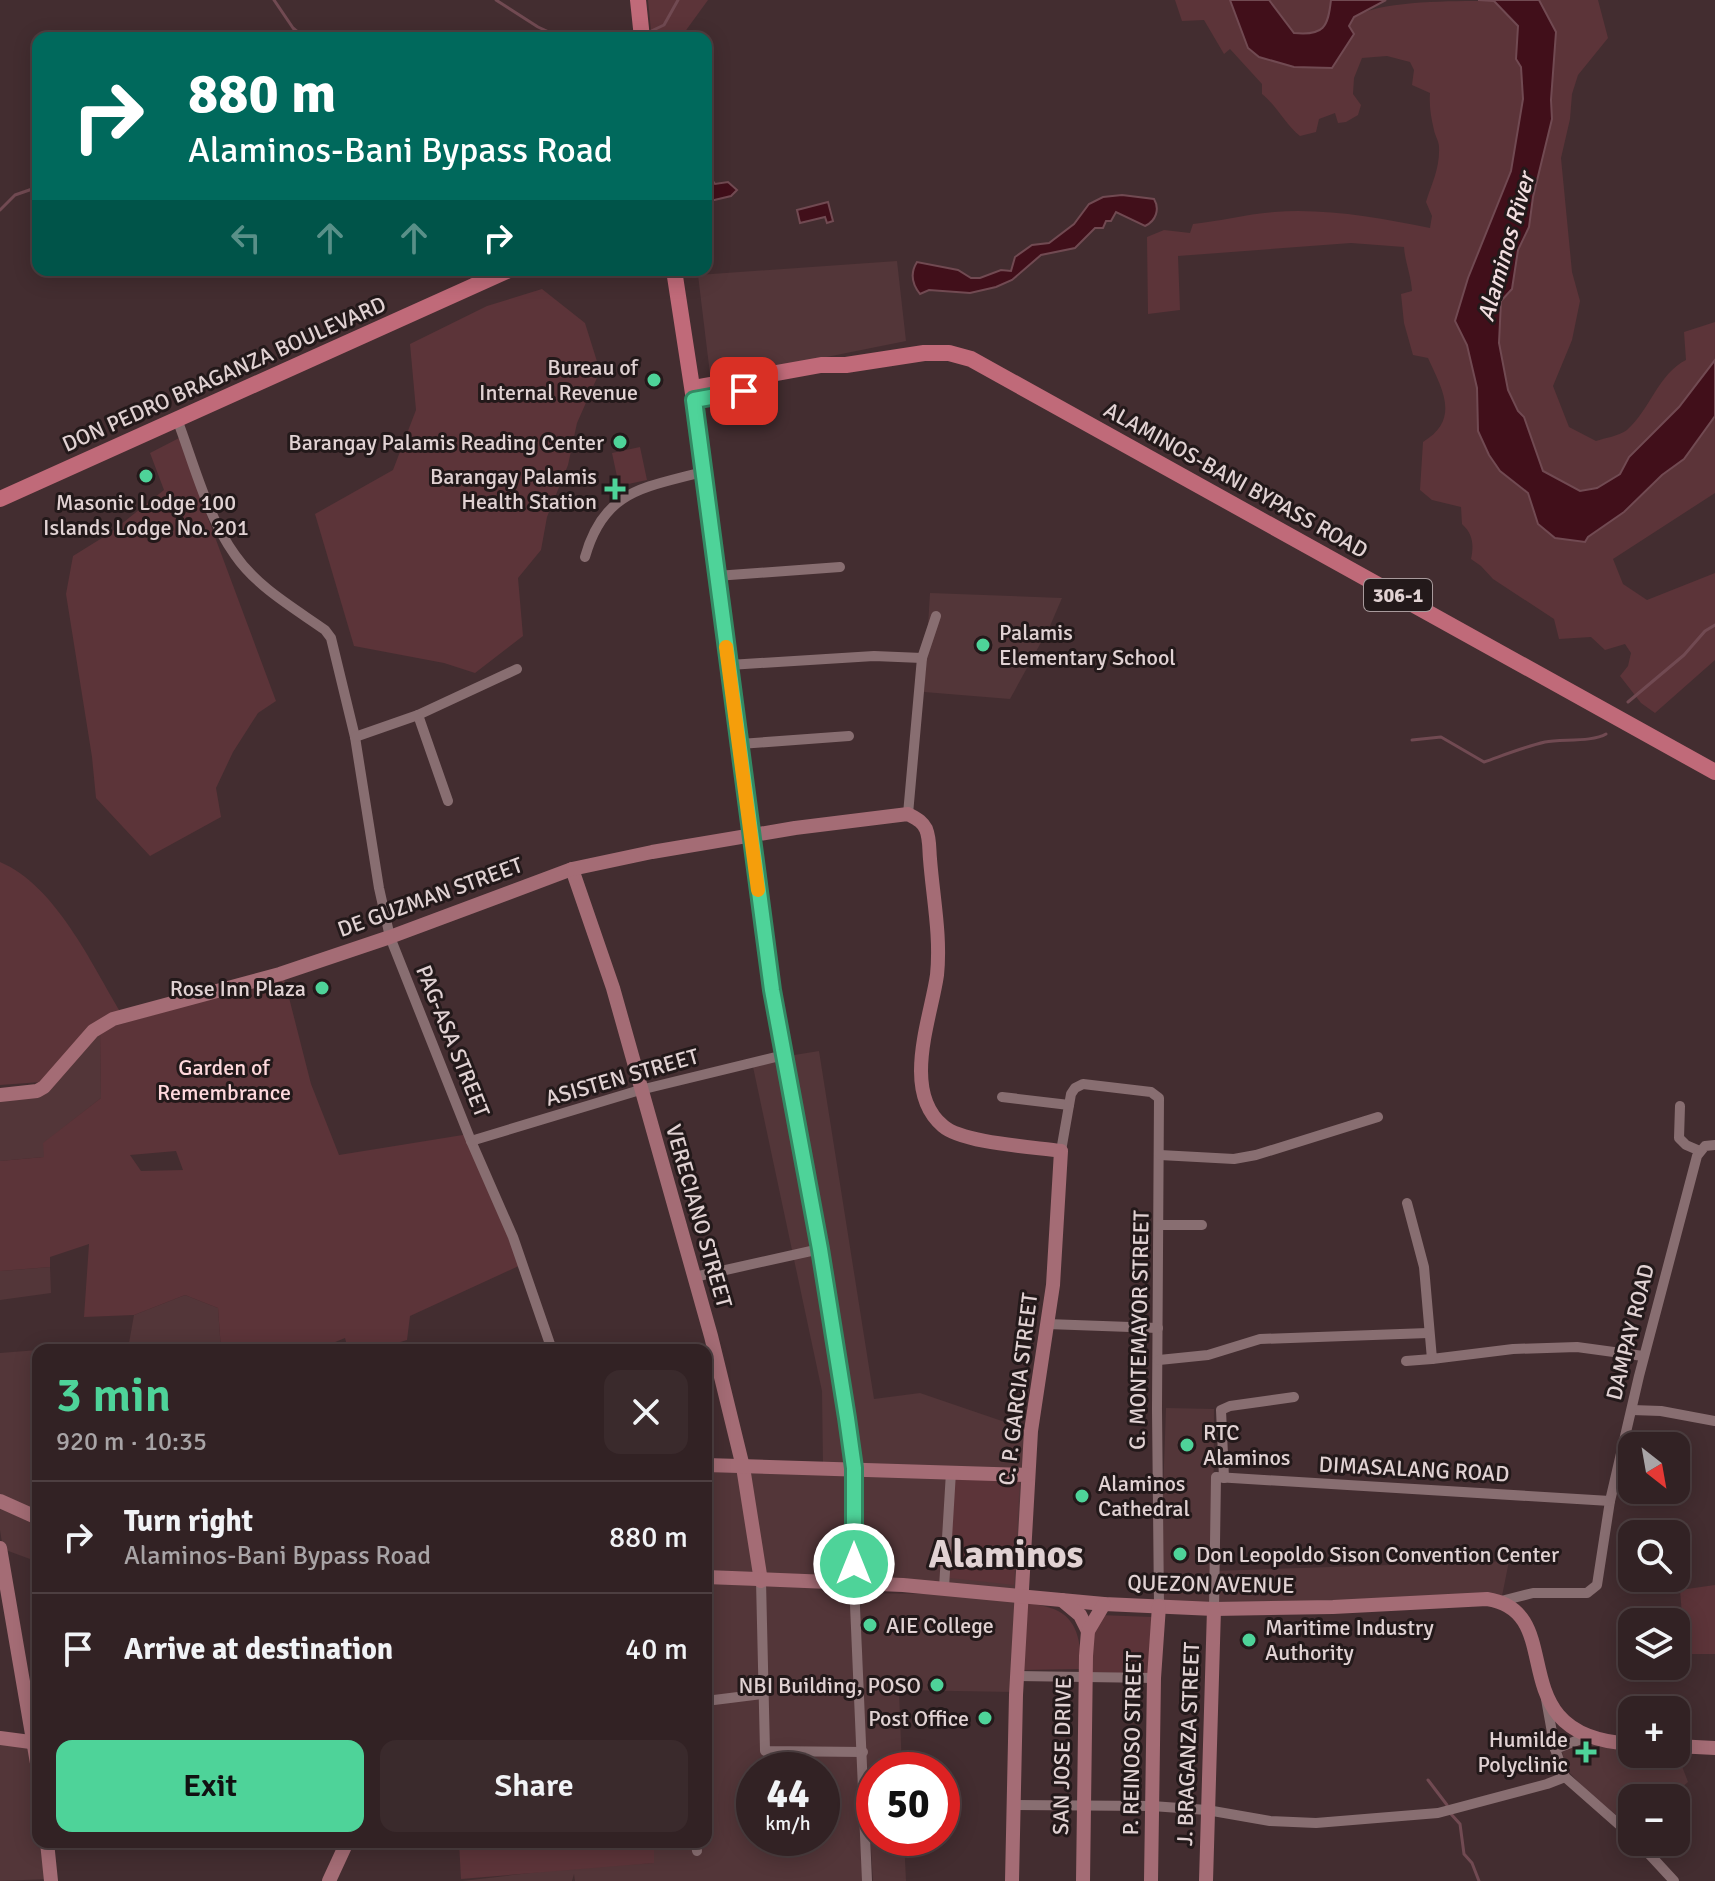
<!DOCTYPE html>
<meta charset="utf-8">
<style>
:root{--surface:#322224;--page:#3a2a2c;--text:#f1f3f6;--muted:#a8a4a6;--line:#4d3f41;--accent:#4ed399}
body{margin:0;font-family:Signika,sans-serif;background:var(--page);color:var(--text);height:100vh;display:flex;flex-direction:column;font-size:30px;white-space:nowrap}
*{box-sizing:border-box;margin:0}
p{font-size:26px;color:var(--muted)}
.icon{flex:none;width:44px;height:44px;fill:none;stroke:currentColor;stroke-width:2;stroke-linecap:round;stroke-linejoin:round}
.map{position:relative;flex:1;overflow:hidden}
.sheet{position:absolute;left:32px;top:1344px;width:680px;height:504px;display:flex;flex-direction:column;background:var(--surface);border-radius:16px;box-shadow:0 4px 20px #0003,0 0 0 2px var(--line)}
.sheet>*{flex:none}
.top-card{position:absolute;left:32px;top:32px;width:680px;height:244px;border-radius:16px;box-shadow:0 4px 20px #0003,0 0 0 2px var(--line);background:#00695c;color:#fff;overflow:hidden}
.needle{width:52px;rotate:149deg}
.buttons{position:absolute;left:1618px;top:1432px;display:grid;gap:16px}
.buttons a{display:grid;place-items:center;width:72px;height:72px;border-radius:16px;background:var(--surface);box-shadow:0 4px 20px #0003,0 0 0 2px var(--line);font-size:40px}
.speed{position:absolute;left:736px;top:1752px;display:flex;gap:16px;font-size:40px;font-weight:700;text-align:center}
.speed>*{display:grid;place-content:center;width:104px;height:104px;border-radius:50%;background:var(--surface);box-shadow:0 4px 20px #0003,0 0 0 2px var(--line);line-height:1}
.speed small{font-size:20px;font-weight:400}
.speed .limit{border:12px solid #d22;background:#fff;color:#111}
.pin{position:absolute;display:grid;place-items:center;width:68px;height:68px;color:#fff;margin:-34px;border-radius:16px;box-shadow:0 4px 12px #0006}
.me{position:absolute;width:88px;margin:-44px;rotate:0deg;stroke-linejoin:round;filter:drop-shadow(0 0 6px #0008)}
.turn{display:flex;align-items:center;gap:28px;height:168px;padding:0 24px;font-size:36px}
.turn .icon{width:104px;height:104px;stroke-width:2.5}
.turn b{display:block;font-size:56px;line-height:68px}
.lanes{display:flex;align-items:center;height:76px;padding:0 24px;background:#0003;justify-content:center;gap:40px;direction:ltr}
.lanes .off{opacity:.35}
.round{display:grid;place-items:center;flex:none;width:84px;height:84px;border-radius:16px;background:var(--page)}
.headline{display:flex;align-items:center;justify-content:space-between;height:136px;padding:0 24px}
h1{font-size:48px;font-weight:600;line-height:60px;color:var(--accent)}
.primary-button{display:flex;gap:16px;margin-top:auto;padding:16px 24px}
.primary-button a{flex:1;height:92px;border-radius:16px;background:var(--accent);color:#111;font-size:32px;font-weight:600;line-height:92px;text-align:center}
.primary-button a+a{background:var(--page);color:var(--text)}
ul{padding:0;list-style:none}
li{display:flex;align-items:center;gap:24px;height:112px;padding:0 24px;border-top:2px solid var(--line)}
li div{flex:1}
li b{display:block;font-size:30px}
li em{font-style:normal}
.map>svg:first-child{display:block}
</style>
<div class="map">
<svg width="1715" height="1881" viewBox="0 0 1715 1881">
<rect width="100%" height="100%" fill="#432d30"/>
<g fill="#533639" fill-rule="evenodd">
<path d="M 897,261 L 906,341 L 713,380 L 710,374 L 698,275 Z"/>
<path d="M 930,593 L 1062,598 L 1050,626 L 1010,699 L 924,692 Z"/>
<path d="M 100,1033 L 101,1098 L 44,1143 L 44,1157 L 0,1161 L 0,1100 L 42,1093 Z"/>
<path d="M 819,1051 L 874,1399 L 920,1393 L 1031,1431 L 1022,1595 L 854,1583 L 867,1881 L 575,1881 L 574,1874 L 572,1881 L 462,1881 L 573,1868 L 653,1863 L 654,1842 L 706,1842 L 706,1465 L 823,1467 L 822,1391 L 752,1062 ZM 754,1770 L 822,1770 L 822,1838 L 754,1838 Z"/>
<path d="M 50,1267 L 51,1293 L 0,1300 L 0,1271 Z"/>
<path d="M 185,1295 L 218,1308 L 221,1350 L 44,1350 L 129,1343 L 134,1315 Z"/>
<path d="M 38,1350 L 38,1562 L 3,1549 L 0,1530 L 0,1353 Z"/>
<path d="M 1166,1408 L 1214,1409 L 1213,1571 L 1509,1561 L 1501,1601 L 1159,1606 Z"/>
<path d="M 860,1593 L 934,1594 L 1017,1601 L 1013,1692 L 899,1690 L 902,1770 L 874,1770 L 874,1838 L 904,1838 L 906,1881 L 873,1881 L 865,1751 Z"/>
<path d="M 0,1737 L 36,1742 L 38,1842 L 43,1842 L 49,1879 L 0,1881 Z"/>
<path d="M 1586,1742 L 1632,1749 L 1632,1754 L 1677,1753 L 1688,1782 L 1669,1798 L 1632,1798 L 1632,1828 L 1588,1792 L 1568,1771 L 1562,1752 Z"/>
</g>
<g fill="#5c3439" fill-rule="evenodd">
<path d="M 648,0 L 708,0 L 684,33 L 651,31 Z"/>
<path d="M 1175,0 L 1230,0 L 1248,48 L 1259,56 L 1294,67 L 1332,68 C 1345,52 1343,28 1354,17 C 1381,0 1457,1 1494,1 L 1518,26 L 1516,59 L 1521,67 L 1523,99 L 1511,171 L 1468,278 L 1455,321 L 1467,345 L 1477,388 L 1478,431 L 1500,471 L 1528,493 L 1539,524 L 1588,537 L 1624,512 L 1662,475 L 1684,459 L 1715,416 L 1715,493 L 1613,559 L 1623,584 L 1647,600 L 1715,573 L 1715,660 L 1655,713 L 1641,703 L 1620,676 L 1628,666 L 1631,653 L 1625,644 L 1605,650 L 1591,637 L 1559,639 L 1554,619 L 1493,579 L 1481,566 L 1471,559 C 1474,545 1473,534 1462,524 L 1461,507 L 1432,500 L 1420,490 L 1423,442 C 1461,419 1442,389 1428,358 L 1413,355 L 1404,323 L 1401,294 L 1412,291 C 1411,275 1405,262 1404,247 L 1351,243 L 1178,256 L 1180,310 L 1148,314 L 1147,237 L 1164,230 L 1190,233 L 1193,224 C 1220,221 1247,214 1274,212 C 1326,208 1379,218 1430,228 L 1432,216 L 1426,202 C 1432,183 1440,168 1439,147 C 1439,141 1435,136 1434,130 C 1431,117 1429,106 1430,93 L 1412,85 L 1414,70 L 1410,62 L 1387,56 L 1362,58 L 1354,78 L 1353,94 L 1361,105 L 1358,115 L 1346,122 L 1338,123 L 1335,113 L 1319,119 L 1316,132 L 1300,136 C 1285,124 1277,106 1262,94 L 1262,84 L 1230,49 L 1224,54 L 1204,20 L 1182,21 Z"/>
<path d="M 1269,0 L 1331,0 C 1328,27 1324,36 1294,33 Z"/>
<path d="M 1539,0 L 1598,0 L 1608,38 L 1578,75 L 1572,94 L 1570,119 L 1561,158 L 1572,272 L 1580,301 L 1572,340 L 1553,386 L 1569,427 L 1596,441 C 1605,438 1619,436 1627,430 C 1650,410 1658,374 1686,360 L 1684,332 L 1715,322 L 1715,360 L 1712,366 L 1679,407 L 1629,457 L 1620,473 L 1597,488 L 1579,491 L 1543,471 L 1530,433 L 1508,390 L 1499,343 L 1501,301 L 1512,289 L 1518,250 L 1529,227 L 1533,197 L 1552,119 L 1551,100 L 1556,32 Z"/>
<path d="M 542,289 L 585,323 L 600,371 L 577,423 L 568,465 L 547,517 L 541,550 L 518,578 L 523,636 L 475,673 L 444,663 L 354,646 L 315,514 L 393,470 L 416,410 L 410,344 L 487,306 Z"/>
<path d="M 183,436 L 206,513 L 276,701 L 258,713 L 233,752 L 216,788 L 221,817 L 150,856 L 96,798 L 92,757 L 66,594 L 73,556 L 110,533 L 164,490 L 150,453 Z"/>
<path d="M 640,447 L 647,480 L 619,486 L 612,453 Z"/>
<path d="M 0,862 C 56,886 91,963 121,1013 L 41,1082 L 0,1085 Z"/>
<path d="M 284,978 L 311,1084 L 339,1155 L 469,1134 L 523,1264 L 410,1316 L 407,1340 L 375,1350 L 348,1350 L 345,1338 L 316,1350 L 221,1350 L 218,1308 L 185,1295 L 134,1315 L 84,1317 L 89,1244 L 50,1257 L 50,1267 L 0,1271 L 0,1161 L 44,1157 L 43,1143 L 101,1098 L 100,1030 ZM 176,1151 L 183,1170 L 141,1171 L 130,1155 Z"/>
<path d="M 947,1474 L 1020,1478 L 1014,1585 L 941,1577 Z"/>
<path d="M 1715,1585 L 1715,1654 L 1685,1654 L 1680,1590 Z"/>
<path d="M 1026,1602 C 1036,1605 1049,1606 1058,1611 C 1080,1622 1081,1649 1081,1669 L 1021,1670 Z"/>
<path d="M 1099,1615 L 1152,1617 L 1149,1674 L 1089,1672 L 1092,1641 Z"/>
<path d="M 459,1842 L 654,1842 L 654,1863 L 461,1879 Z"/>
</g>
<g fill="#410f1a" stroke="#714a52" stroke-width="2">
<path d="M 1230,0 L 1269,0 L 1294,33 C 1324,36 1328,27 1331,0 L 1386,0 L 1354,17 L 1349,26 L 1354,34 L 1332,68 L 1294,67 L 1259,57 L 1248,48 Z"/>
<path d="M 1478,0 L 1539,0 L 1556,32 L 1551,100 L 1552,119 L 1533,197 L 1529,227 L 1518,250 L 1512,289 L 1501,301 L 1499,343 L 1508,390 L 1518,411 L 1524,417 L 1543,471 L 1580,491 L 1597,488 L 1620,474 L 1629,457 L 1679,407 L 1715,360 L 1715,416 L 1684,459 L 1662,475 L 1624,512 L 1588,537 L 1585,542 L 1555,538 L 1538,524 L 1528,493 L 1500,471 L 1489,455 L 1478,431 L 1477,388 L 1467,345 L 1455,321 L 1468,278 L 1511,171 L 1523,99 L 1521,67 L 1516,59 L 1518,26 L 1494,1 Z"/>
<path d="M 706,174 L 709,175 L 715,184 L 728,182 L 737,190 L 731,196 L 706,202 Z"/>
<path d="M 1122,195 L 1154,199 C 1160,209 1156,221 1145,226 L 1116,212 L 1111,221 L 1106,221 L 1103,228 L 1095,228 L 1075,248 L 1041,255 L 1012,280 L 996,287 L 970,293 L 929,290 L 920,294 C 912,284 910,273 917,262 L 958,270 L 971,278 L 980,278 L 1001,270 L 1011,271 L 1015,257 L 1032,245 L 1049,243 L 1074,224 L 1089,204 L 1103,197 Z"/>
<path d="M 828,202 L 833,221 L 827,223 L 825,217 L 800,223 L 797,210 Z"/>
</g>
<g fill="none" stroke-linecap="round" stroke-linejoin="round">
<g stroke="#714a52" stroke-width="3">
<path d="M 274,0 L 293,28 L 300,34 L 300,38"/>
<path d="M 496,0 L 538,27 L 562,38"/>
<path d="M 647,33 L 664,25 L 678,0"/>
<path d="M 0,210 L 15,195 L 38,187"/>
<path d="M 1628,702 L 1684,655 L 1705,631 L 1715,625"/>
<path d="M 1412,740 L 1441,737 L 1484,762 C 1504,755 1524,747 1545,742 C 1562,739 1593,742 1606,734"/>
<path d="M 1428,1780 L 1447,1805"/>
<path d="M 1451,1814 L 1460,1824 L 1464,1854 L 1472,1863 L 1479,1881"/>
</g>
<g stroke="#886e71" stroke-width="10">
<path d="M 177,419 C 194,464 207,516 235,555 C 257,587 294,608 325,630 L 331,638 L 355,737 L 379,888 L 390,937 L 471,1141 L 513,1237 L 552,1350"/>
<path d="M 585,557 C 604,490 643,488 702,472"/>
<path d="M 716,576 L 840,567"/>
<path d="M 729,665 L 874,656 L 922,658"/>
<path d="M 418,715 L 448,801"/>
<path d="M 355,737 L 418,715 L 517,669"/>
<path d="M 740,744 L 849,736"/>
<path d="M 908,814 L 922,658 L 936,616"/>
<path d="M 1002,1097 L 1069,1105"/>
<path d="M 1680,1106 L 1679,1138 L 1686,1145 L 1700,1151"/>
<path d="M 471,1141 L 640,1090 L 784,1055"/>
<path d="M 1061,1151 L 1071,1094 L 1075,1088 L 1083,1084 L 1151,1092 L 1159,1098 L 1157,1409 L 1159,1606"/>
<path d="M 1160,1155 L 1234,1159 L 1256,1155 L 1378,1117"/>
<path d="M 1407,1203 L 1424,1267 L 1432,1359 L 1513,1349 L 1577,1347 L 1643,1356"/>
<path d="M 1160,1225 L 1202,1225"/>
<path d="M 694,1277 L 820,1249"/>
<path d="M 1047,1324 L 1158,1328"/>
<path d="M 1159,1360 L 1208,1355 L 1260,1339 L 1428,1333"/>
<path d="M 1406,1361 L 1432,1359"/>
<path d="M 1632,1410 L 1661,1411 L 1715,1421"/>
<path d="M 1224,1478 L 1221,1410 L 1230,1406 L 1294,1397"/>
<path d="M 761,1581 L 765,1751 L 863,1752"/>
<path d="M 854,1582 L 867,1881"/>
<path d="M 944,1588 L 951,1472"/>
<path d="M 1501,1601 L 1533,1593 L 1587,1593 L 1597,1585 L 1610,1501 L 1639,1376 L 1697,1156 L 1705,1146 L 1715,1145"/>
<path d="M 1214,1609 L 1216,1477 L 1610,1501"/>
<path d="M 1017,1676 L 1154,1678"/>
<path d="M 1546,1699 L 1555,1749 L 1565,1777 L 1632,1836"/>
<path d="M 706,1701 L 762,1694"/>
<path d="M 1555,1749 L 1589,1736"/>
<path d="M 1013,1805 L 1152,1806 L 1207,1810 L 1270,1821 L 1316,1823 L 1438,1813 L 1547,1784 L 1565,1777"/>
<path d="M 696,1842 L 697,1851"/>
<path d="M 1638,1842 L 1674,1881"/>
</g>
<g stroke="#a46c75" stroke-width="14">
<path d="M 694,400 L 772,990 L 820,1249 L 847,1418 L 854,1468 L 854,1582"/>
<path d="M 572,869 L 613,988 L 711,1336 L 743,1467 L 761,1581"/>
<path d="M 0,1095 L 37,1091 L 44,1087 L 93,1031 L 113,1019 L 280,974 L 390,937 L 572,869 L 652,852 L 795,828 L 908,814 C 917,819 922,821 926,829 C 930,839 929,849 930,859 C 933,898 941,936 937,975 C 931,1018 901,1091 943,1126 C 962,1143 1034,1147 1061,1151 L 1053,1285 L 1031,1431 L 1016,1695 L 1012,1881"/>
<path d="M 706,1465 L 1028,1475"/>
<path d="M 0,1501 L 38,1518"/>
<path d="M 0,1548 L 38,1769"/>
<path d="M 706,1577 L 903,1585 L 1104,1604 L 1214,1609 L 1333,1607 L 1487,1599 C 1573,1612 1494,1737 1632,1744"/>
<path d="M 1062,1600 L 1080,1615 L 1088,1631"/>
<path d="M 0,1738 L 38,1743"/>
<path d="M 1676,1746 L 1715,1748"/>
<path d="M 47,1842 L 51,1881"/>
<path d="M 329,1881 L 347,1842"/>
<path d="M 1083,1881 L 1086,1656 L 1088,1631 L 1104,1604"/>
<path d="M 1151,1881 L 1154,1678 L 1159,1606"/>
<path d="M 1206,1881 L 1214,1609"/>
</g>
<g stroke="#c06a79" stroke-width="16">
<path d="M 638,0 L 642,38"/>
<path d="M 674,270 L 694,400 L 732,393"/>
<path d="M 693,388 L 821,365 L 846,365 L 924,353 L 949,353 L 971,359 L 1715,772"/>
<path d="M 0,499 L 509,270"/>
</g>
</g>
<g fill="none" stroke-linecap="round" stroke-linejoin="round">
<g stroke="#338963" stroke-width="20">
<path id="route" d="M 744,391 L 694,400 L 772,990 L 820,1249 L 847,1418 L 854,1468 L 854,1564"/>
</g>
<use href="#route" stroke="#4ed399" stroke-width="14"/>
<path stroke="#f59e0b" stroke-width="14" d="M 726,647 L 758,890"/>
</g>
<g fill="#4ed399" stroke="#23191a" stroke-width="3">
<circle cx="654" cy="380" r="8"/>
<circle cx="620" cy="442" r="8"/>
<circle cx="146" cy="476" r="8"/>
<path d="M611 477h8v8h8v8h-8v8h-8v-8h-8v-8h8z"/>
<circle cx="983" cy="645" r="8"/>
<circle cx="322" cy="988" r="8"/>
<circle cx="1187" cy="1445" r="8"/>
<circle cx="1082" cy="1496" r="8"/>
<circle cx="1180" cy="1554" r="8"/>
<circle cx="870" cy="1625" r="8"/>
<circle cx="1249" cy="1640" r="8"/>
<circle cx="937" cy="1685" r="8"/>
<circle cx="985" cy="1718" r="8"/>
<path d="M1582 1740h8v8h8v8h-8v8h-8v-8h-8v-8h8z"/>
</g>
<g text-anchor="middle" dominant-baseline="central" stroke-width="6" stroke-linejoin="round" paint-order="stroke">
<rect fill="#23191a" stroke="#a89a9c" stroke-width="2" x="1364" y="579" width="68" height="32" rx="6"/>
<g font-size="20" font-weight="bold" fill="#e1d2d3">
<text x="1398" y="595">306-1</text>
</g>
<g font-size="22" fill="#e1d2d3" stroke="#23191a" text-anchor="end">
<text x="638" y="367">Bureau of<tspan x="638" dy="25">Internal Revenue</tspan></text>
<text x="604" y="442">Barangay Palamis Reading Center</text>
<text x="597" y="476">Barangay Palamis<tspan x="597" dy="25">Health Station</tspan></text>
<text x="146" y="502" text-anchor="middle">Masonic Lodge 100<tspan x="146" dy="25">Islands Lodge No. 201</tspan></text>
<text x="999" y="632" text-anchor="start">Palamis<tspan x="999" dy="25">Elementary School</tspan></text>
<text x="306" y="988">Rose Inn Plaza</text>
<text x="1203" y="1432" text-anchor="start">RTC<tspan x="1203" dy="25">Alaminos</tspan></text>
<text x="1098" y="1483" text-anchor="start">Alaminos<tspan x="1098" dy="25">Cathedral</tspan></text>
<text x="1196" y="1554" text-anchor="start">Don Leopoldo Sison Convention Center</text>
<text x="886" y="1625" text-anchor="start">AIE College</text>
<text x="1265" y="1627" text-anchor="start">Maritime Industry<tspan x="1265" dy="25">Authority</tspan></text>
<text x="921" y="1685">NBI Building, POSO</text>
<text x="969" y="1718">Post Office</text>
<text x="1568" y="1739">Humilde<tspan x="1568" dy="25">Polyclinic</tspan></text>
</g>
<g font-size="22" fill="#e1d2d3" stroke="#23191a">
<text transform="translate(224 374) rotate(-24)">DON PEDRO BRAGANZA BOULEVARD</text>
<text transform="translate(1236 480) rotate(29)">ALAMINOS-BANI BYPASS ROAD</text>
<text transform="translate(430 897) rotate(-20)">DE GUZMAN STREET</text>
<text transform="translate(453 1041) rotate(68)">PAG-ASA STREET</text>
<text transform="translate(622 1077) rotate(-16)">ASISTEN STREET</text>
<text transform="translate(699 1216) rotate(74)">VERECIANO STREET</text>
<text transform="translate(1139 1330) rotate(-89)">G. MONTEMAYOR STREET</text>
<text transform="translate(1630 1332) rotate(-76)">DAMPAY ROAD</text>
<text transform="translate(1018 1389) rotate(-83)">C. P. GARCIA STREET</text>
<text transform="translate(1414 1469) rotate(3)">DIMASALANG ROAD</text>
<text transform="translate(1211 1584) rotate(1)">QUEZON AVENUE</text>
<text transform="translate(1132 1743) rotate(-89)">P. REINOSO STREET</text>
<text transform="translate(1188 1744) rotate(-88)">J. BRAGANZA STREET</text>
<text transform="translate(1062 1756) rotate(-89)">SAN JOSE DRIVE</text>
</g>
<g font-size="22" fill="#ffd8dc" stroke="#23191a">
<text x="224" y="1067">Garden of<tspan x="224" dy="25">Remembrance</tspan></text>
</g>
<g font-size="24" font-style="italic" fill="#f2dee0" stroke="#23191a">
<text transform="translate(1506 247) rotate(-74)">Alaminos River</text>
</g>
<g font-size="38" font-weight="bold" fill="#e1d2d3" stroke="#23191a">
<text x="1006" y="1554">Alaminos</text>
</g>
</g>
</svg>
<div class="buttons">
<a><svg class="needle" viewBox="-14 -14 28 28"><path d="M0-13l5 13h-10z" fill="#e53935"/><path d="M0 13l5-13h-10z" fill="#a8a4a6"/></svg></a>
<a><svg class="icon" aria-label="search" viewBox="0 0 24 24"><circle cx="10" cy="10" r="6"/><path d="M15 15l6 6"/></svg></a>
<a><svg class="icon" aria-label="layers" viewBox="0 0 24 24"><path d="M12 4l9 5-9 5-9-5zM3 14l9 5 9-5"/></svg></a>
<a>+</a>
<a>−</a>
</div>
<div class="speed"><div>44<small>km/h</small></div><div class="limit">50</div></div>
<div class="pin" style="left:744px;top:391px;background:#d93025"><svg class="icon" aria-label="arrive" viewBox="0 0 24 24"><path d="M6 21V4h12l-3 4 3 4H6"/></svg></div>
<svg class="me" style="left:854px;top:1564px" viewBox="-20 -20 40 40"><circle r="17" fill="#4ed399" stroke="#fff" stroke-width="3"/><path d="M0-11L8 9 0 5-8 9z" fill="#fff"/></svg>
<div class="top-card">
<div class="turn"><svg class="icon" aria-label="right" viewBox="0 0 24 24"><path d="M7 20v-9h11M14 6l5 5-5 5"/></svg><div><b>880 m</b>Alaminos-Bani Bypass Road</div></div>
<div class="lanes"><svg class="icon off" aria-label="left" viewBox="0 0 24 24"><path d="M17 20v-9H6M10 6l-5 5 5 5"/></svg><svg class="icon off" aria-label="ahead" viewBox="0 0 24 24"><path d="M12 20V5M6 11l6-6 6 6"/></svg><svg class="icon off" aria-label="ahead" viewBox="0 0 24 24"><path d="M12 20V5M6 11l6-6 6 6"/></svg><svg class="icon" aria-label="right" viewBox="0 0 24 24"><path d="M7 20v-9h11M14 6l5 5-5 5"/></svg></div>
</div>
<section class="sheet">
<div class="headline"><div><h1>3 min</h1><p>920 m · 10:35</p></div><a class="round"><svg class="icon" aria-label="close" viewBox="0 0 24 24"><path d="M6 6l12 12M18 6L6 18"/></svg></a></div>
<ul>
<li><svg class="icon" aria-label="right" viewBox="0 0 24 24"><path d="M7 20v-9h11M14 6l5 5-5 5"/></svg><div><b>Turn right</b><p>Alaminos-Bani Bypass Road</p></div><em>880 m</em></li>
<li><svg class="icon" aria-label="arrive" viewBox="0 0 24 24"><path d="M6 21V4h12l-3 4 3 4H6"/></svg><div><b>Arrive at destination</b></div><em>40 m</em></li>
</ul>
<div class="primary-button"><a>Exit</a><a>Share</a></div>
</section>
</div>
